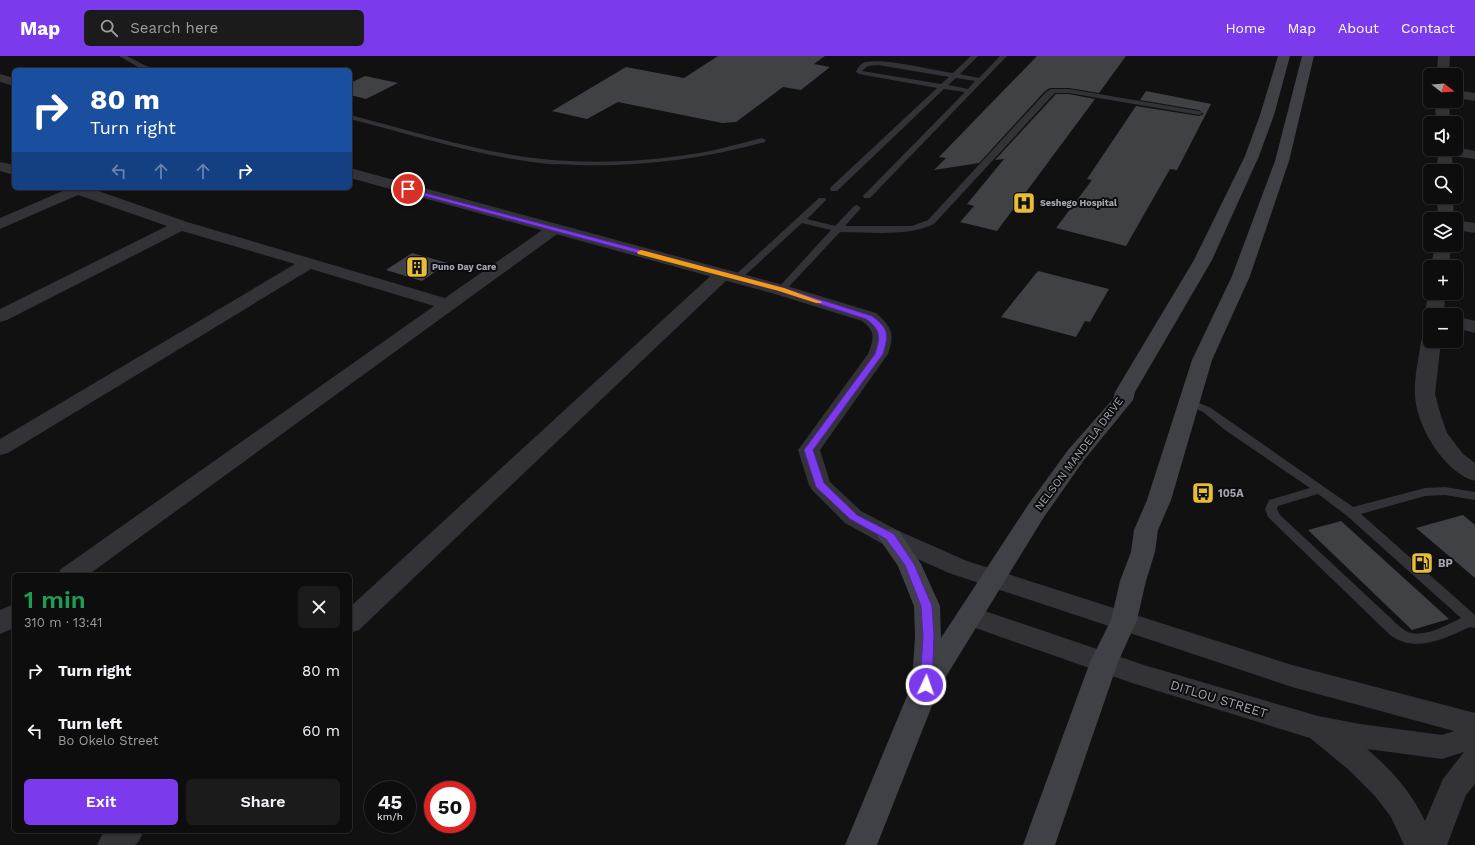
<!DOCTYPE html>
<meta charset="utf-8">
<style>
:root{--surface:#0d0d0e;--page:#1b1b1c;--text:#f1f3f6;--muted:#9a9c9e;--line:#2d2d2e;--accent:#7c3aed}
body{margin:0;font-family:"Work Sans",sans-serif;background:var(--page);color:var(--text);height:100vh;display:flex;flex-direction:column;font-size:15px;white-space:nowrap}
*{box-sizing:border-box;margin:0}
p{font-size:13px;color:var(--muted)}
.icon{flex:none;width:22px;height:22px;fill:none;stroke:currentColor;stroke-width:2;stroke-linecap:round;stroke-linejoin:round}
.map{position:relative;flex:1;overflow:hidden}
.drawer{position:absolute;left:12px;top:517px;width:340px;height:260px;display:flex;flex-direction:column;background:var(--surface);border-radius:6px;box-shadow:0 1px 3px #0004,0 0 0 1px var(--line)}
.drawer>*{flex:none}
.hud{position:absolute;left:12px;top:12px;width:340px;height:122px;border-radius:6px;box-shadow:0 1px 3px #0004,0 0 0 1px var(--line);background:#1a4fa0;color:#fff;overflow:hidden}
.needle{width:26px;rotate:107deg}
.fabs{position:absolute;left:1423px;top:12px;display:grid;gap:8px}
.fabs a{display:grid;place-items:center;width:40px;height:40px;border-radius:6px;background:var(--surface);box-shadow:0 1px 3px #0004,0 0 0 1px var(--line);font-size:20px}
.speed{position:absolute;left:364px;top:725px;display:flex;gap:8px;font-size:20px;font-weight:700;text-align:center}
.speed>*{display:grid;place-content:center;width:52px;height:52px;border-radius:50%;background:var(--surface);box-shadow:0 1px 3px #0004,0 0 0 1px var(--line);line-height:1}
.speed small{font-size:10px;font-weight:400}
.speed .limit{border:6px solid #d22;background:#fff;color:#111}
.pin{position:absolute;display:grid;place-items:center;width:34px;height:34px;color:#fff;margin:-17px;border:2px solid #fff;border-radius:50%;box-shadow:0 1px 4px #0007}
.me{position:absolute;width:44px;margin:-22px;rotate:3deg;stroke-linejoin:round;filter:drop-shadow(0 0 3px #0008)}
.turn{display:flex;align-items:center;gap:14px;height:84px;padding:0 12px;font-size:18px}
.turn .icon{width:52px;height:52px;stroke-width:2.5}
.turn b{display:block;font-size:28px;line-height:34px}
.lanes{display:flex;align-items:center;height:38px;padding:0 12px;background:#0003;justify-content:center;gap:20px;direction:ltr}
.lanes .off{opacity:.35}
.round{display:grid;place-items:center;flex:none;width:42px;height:42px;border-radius:6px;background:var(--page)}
.head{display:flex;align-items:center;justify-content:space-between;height:68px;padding:0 12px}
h1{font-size:24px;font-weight:600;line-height:30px;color:#1e9e55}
.cta{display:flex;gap:8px;margin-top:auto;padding:8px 12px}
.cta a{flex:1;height:46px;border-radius:6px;background:var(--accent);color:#fff;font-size:16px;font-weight:600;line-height:46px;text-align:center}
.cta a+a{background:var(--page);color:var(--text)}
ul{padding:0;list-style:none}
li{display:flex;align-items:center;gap:12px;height:60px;padding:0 12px}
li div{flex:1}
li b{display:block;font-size:15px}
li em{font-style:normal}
header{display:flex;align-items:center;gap:24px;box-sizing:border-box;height:56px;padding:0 20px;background:var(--accent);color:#fff}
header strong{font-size:19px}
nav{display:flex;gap:22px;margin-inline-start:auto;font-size:14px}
.search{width:280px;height:36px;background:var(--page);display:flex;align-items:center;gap:10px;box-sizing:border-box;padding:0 14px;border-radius:6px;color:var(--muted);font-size:15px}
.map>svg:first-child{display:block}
</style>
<header>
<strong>Map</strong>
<div class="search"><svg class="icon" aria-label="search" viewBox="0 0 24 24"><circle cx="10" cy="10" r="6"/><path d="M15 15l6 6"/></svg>Search here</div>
<nav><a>Home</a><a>Map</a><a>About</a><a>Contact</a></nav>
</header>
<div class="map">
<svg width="1475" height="789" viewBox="0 0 1475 789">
<rect width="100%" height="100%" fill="#111112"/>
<g fill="#404145">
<path d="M 718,0 L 825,0 L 814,8 L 830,11 L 801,34 L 783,31 L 736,66 L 722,67 L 618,46 L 587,63 L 552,55 L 626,11 L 684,22 Z"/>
<path d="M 1037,0 L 1126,0 L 1099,37 L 1069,32 L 1050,32 L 1045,35 L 979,107 L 934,114 L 946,102 L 939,101 Z"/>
<path d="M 365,20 L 398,27 L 366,43 L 350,39 L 350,27 Z"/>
<path d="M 1146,35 L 1211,48 L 1177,114 L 1170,113 L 1126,190 L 1056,172 L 1092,124 L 1087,123 L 1136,50 L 1199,60 L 1204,58 L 1199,54 L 1140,44 Z"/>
<path d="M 1056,38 L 1069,38 L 1095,43 L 997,175 L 960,166 L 974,150 L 967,148 L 1004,103 L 995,104 Z"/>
<path d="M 412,197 L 448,207 L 422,225 L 386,214 Z"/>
<path d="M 1038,215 L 1109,233 L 1090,266 L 1085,265 L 1076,281 L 1001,261 Z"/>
<path d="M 1463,459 L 1475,469 L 1475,522 L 1416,472 Z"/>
<path d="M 1341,465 L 1449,563 L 1412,574 L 1308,474 Z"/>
</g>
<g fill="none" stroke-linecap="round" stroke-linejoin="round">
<g fill="#323237" fill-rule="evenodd">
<path d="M 119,0 L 127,0 L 144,9 L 159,14 L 140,12 Z"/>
<path d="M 971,0 L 978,0 L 960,18 L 979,22 L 1000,0 L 1007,0 L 870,142 L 864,142 L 863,140 L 965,36 L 944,33 L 837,135 L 831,135 L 830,133 L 831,131 L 937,32 L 859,18 L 856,16 C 857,12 861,7 866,6 C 886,2 931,14 953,17 ZM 878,9 L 949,21 L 941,28 L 862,15 L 868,10 ZM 956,22 L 975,25 L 968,33 L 948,29 Z"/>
<path d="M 1051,33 L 1069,33 L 1199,55 L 1203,57 L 1199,59 L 1069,37 L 1055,37 L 1052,40 L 934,168 C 908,181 869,176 840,176 L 784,236 L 778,236 L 776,234 L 778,232 L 831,174 L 802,167 L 740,224 L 737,225 L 732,222 L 819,142 L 825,142 L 826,144 L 807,163 L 835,170 L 854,150 L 857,149 L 861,152 L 845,170 L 912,170 L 928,164 L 1046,36 Z"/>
<path d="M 350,59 C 413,75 477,96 542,103 C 599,109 659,105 715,94 C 731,90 746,86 762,82 L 766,84 L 765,86 C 703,103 640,111 576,109 C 564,108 551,109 539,107 C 475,99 413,79 350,63 Z"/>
<path d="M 1189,343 L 1211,352 L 1353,451 L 1425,432 L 1445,431 L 1475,436 L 1475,444 L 1445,439 L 1425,440 L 1361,458 L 1475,559 L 1475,572 L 1470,571 C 1445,582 1415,598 1390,579 L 1268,461 L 1265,453 L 1269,444 L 1310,432 L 1225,374 L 1203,356 L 1185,348 L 1183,346 L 1185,344 ZM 1318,438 L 1346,459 L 1461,562 C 1447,569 1428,580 1412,577 C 1407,577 1402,572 1398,569 L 1280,459 L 1277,453 L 1278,450 Z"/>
</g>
<g fill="#323237" fill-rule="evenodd">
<path d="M 1438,0 L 1450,0 L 1449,19 L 1437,19 Z"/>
<path d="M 1456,34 L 1475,37 L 1475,45 L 1456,42 Z"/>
<path d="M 1435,45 L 1449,45 L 1450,67 L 1436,67 Z"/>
<path d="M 1456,91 L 1475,95 L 1475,103 L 1452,100 L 1453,115 L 1437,115 L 1438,93 L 1456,93 Z"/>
<path d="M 0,106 L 14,109 L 14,119 L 0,115 Z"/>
<path d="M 63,132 L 90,132 L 187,166 L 445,242 L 548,170 L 554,168 L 560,170 L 562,173 L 560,176 L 88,519 L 57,519 L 61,513 L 434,250 L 311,213 L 8,397 L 0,399 L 0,383 L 295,208 L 182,175 L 7,264 L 0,266 L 0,253 L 167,170 L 78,139 L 0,173 L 0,162 L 65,134 Z"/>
<path d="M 1437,141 L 1453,141 L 1454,163 L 1438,163 Z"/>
<path d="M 1456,164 L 1475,167 L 1475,177 L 1456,174 Z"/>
<path d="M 1435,189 L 1451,189 L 1449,211 L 1431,211 Z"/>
<path d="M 723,213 L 729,214 L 732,218 L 729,222 L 359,574 L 350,577 L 350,551 L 717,214 Z"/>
<path d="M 1430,234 L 1430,237 L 1446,237 L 1443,259 L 1430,259 L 1430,264 L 1427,263 L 1425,259 L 1428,237 Z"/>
<path d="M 1456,260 L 1475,265 L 1475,277 L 1456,272 Z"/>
<path d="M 1430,279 L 1430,285 L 1441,285 L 1435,338 L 1441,360 L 1447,377 L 1463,398 L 1475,407 L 1475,425 C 1444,417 1415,368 1415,338 C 1414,320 1419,302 1421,285 L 1424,281 Z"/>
<path d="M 14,548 L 14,572 L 0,578 L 0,554 Z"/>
<path d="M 106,775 L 144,775 L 139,785 L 135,789 L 97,789 L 102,779 Z"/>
</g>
<g fill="#323237" fill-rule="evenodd">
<path d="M 0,18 L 14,22 L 14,30 L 0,26 Z"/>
<path d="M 350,112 L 787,230 L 876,257 C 892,271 895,278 888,298 L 820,394 L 830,426 L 861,455 L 899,475 L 967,505 L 1292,609 L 1475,657 L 1475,728 L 1466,739 L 1447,789 L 1404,789 L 1391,761 L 1375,740 L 1349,714 L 1310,682 L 1132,627 L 961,567 L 957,560 L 961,553 L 970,550 L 1144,609 L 1318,660 L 1360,668 L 1442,679 L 1454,675 L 1292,631 L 949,517 L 881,487 L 845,467 L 812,434 L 809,429 L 798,394 L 868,298 C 874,282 876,276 862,265 L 775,238 L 350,122 ZM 1367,693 L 1442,703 L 1464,696 L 1443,723 L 1425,765 C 1411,736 1392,714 1367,693 Z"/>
</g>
<g fill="#404147" fill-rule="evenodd">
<path d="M 1278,0 L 1290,0 L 1274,59 L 1259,100 L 1212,204 L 1135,336 L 1133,344 L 1084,404 L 1044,461 L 939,632 L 877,789 L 845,789 L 912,628 L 915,581 L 914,550 L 898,510 L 878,481 L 881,475 L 890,473 L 899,475 L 921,508 L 940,550 L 941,582 L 1028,449 L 1068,394 L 1113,343 L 1115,336 L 1194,204 L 1245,100 L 1260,59 Z"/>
<path d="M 1302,0 L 1314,0 L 1289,105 L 1250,220 L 1212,304 L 1171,444 L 1158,474 L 1155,496 L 1146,525 L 1137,564 L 1118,606 L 1055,789 L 1023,789 L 1090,606 L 1111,564 L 1120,525 L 1131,496 L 1134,474 L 1147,444 L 1192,304 L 1232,220 L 1275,105 Z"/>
</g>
</g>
<path fill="#7c3aed" stroke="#51269a" d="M 406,132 L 784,232 L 872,260 C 889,273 889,278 883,298 L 813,394 L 824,427 L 857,459 L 894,478 L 914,508 L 932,550 L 934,581 L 932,629 L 930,633 L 926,634 L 922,633 L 920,629 L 923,581 L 921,550 L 905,509 L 886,483 L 850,463 L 816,431 L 804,394 L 875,298 C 880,281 882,275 866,263 L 779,235 L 406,135 Z"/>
<path fill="#f59e0b" d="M 641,194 L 784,232 L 822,246 L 821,247 L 816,247 L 779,235 L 638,198 L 637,196 Z"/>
<defs>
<g id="hospital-square" transform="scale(1.15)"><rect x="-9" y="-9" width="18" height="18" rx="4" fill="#e5bd36" stroke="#0c0c0d"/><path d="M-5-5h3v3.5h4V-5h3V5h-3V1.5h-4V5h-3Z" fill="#111"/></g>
<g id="building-square" transform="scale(1.15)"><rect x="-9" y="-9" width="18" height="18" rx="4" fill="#e5bd36" stroke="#0c0c0d"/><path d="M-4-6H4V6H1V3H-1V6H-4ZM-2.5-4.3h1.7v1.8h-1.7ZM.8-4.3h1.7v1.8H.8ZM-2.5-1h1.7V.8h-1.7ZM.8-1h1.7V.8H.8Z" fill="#111"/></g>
<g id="bus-square" transform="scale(1.15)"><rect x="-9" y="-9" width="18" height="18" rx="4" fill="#e5bd36" stroke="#0c0c0d"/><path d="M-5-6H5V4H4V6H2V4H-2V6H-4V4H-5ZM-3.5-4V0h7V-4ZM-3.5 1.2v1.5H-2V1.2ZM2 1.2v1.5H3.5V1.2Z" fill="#111"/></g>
<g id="fuel-square" transform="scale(1.15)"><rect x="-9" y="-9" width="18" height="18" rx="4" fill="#e5bd36" stroke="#0c0c0d"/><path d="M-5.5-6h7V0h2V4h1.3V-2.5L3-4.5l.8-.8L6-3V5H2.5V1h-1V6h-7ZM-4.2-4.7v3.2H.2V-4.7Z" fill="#111"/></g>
</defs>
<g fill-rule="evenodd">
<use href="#hospital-square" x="1024" y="147"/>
<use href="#building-square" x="417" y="211"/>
<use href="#bus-square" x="1203" y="437"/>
<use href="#fuel-square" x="1422" y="507"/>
</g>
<g text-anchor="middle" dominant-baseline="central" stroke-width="4" stroke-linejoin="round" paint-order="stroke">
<g font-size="9" font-weight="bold" fill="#a3a6b2" stroke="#0c0c0d" text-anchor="start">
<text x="1040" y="147">Seshego Hospital</text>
<text x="432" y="211">Puno Day Care</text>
</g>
<g font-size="11" fill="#a3a6b2" stroke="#0c0c0d">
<text transform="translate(1079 398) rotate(-53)">NELSON MANDELA DRIVE</text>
</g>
<g font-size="11" font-weight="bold" fill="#a3a6b2" stroke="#0c0c0d" text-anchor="start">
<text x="1218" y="437">105A</text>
<text x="1438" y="507">BP</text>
</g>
<g font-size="13" fill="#a3a6b2" stroke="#0c0c0d">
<text transform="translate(1219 643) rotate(17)">DITLOU STREET</text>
</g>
</g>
</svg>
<div class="fabs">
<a><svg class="needle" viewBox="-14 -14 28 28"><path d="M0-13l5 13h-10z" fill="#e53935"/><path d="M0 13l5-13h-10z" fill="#9a9c9e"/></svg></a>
<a><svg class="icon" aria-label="sound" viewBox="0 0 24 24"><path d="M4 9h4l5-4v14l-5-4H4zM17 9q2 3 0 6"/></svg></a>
<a><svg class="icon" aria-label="search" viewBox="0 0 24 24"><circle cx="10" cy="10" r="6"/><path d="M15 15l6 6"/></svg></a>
<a><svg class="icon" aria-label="layers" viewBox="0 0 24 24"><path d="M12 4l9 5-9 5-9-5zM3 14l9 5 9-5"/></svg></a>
<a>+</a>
<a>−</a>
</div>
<div class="speed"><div>45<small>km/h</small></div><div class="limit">50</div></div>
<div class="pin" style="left:408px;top:133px;background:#d93025"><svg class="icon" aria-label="arrive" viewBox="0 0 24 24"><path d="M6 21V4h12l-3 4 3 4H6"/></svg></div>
<svg class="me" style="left:926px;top:629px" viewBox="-20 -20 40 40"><circle r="17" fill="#7c3aed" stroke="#fff" stroke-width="3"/><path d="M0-11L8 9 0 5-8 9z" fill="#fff"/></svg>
<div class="hud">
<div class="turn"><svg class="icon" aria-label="right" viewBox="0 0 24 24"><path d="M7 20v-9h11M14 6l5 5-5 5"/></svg><div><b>80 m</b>Turn right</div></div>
<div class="lanes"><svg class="icon off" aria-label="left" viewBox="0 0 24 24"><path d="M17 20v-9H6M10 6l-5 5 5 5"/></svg><svg class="icon off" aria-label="ahead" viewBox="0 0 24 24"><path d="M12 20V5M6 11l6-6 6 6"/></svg><svg class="icon off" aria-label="ahead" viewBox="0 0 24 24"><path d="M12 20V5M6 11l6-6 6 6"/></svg><svg class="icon" aria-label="right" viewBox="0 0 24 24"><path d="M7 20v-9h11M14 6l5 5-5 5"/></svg></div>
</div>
<section class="drawer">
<div class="head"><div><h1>1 min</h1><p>310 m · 13:41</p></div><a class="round"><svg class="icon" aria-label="close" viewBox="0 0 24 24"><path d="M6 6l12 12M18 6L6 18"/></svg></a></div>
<ul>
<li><svg class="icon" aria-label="right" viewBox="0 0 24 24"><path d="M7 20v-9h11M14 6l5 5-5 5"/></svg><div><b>Turn right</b></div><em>80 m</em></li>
<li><svg class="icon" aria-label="left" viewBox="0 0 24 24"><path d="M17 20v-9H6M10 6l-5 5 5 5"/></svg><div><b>Turn left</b><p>Bo Okelo Street</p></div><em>60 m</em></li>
</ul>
<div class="cta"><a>Exit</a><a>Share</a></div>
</section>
</div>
